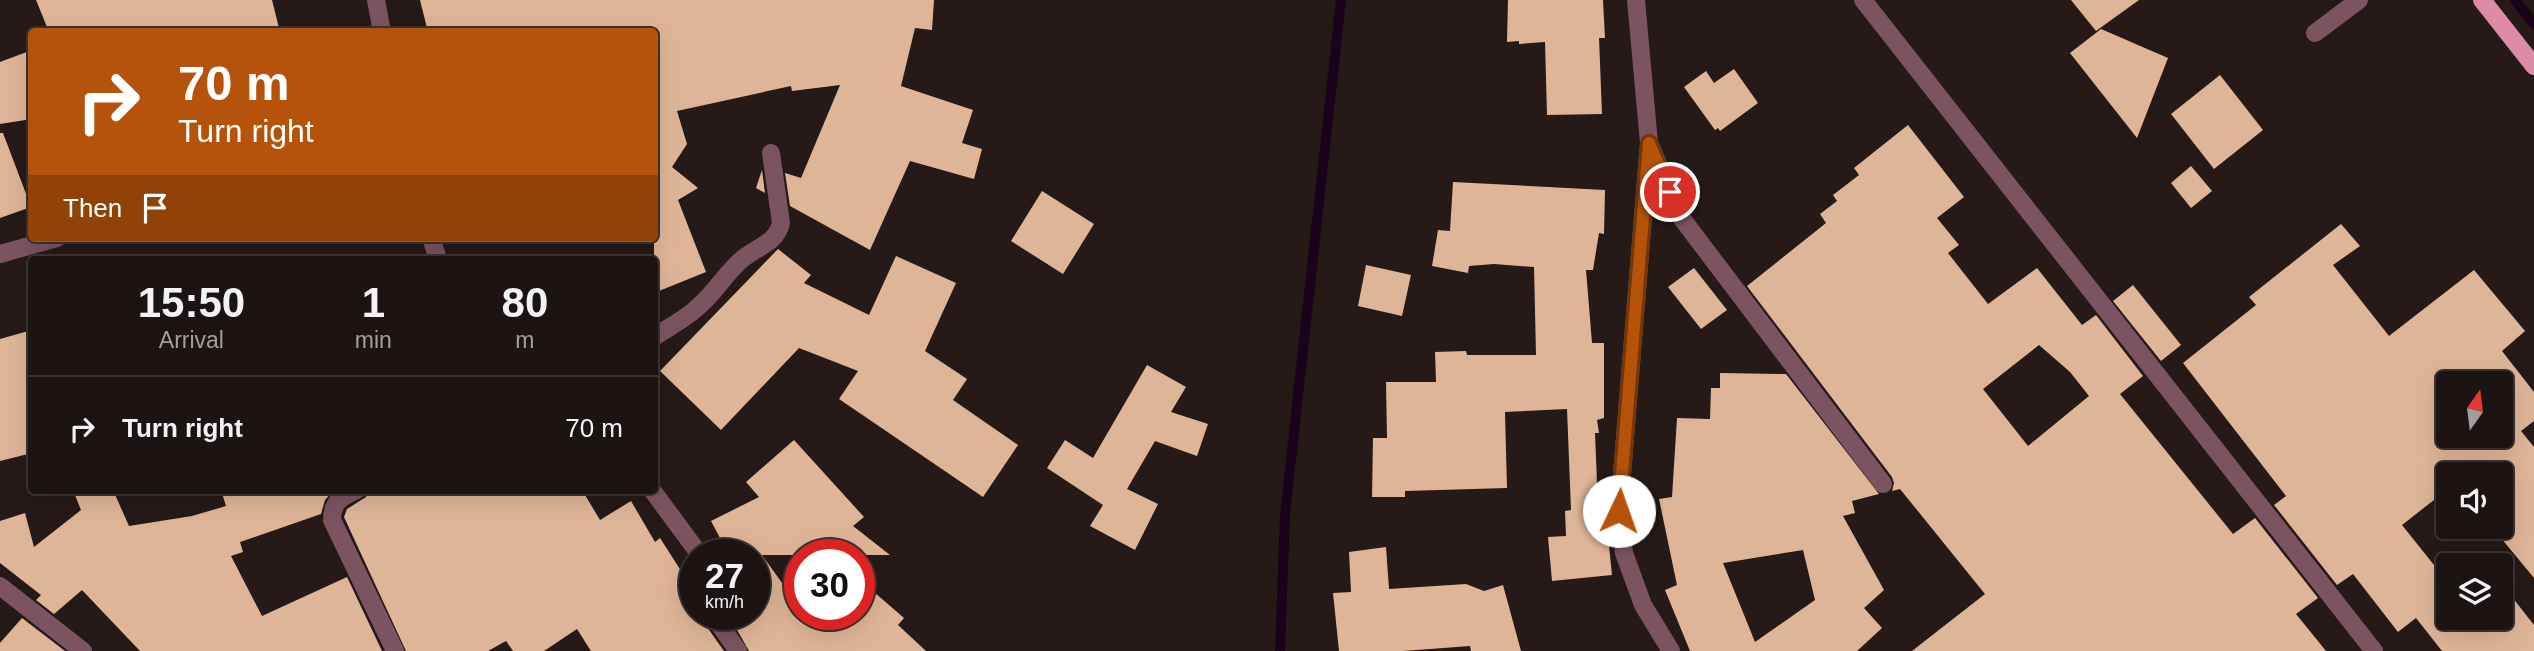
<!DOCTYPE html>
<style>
:root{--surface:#1c1412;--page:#292120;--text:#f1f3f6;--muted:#a09e9f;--line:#3a3332}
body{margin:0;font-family:Helvetica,sans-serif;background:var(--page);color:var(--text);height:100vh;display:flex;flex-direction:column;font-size:26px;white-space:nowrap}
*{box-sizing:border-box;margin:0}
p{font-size:23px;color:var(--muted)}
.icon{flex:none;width:38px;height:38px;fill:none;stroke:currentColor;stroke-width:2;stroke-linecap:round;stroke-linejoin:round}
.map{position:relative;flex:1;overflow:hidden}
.side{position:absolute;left:28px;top:256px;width:630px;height:238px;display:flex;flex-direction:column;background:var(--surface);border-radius:7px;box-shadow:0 7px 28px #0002,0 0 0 2px var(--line)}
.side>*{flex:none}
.hud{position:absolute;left:28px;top:28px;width:630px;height:214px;border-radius:7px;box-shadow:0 7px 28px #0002,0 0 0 2px var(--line);background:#b45309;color:#fff;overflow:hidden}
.needle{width:46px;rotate:14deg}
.tools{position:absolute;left:2436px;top:371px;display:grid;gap:14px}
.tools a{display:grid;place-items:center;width:77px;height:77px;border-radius:7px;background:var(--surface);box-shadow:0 7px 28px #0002,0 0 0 2px var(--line);font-size:35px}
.speed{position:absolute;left:679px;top:539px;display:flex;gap:14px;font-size:35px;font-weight:700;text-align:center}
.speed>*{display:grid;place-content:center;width:91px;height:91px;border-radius:50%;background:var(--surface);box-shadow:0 7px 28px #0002,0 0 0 2px var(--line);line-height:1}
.speed small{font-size:18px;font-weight:400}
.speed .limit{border:10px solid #d22;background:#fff;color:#111}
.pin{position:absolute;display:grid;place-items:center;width:60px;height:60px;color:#fff;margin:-30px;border:4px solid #fff;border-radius:50%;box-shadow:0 2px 7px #0007}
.me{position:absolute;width:77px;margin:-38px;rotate:3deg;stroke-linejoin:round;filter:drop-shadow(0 0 5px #0008)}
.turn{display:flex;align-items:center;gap:24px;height:147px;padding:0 35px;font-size:32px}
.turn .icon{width:91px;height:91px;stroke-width:2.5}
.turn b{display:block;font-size:49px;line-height:60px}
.then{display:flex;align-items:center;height:66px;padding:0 35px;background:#0003;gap:14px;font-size:26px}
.eta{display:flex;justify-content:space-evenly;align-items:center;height:119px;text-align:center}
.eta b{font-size:42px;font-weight:700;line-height:49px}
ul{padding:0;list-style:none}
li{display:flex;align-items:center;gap:21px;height:105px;padding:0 35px;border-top:2px solid var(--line)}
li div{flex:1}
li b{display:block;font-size:26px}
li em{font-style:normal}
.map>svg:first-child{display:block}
</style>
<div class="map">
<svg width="2534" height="651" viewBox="0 0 2534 651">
<rect width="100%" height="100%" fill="#251a18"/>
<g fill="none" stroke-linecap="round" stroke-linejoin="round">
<g stroke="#1b021b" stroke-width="10">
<path d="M 2515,0 L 2534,24"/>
<path d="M 1280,651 L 1285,515 L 1341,0"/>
</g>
</g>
<g fill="#dfb597" fill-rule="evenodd">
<path d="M 36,0 L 272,0 L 280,32 L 49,32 Z"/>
<path d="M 420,0 L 934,0 L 932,30 L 915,28 L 901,86 L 973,110 L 962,143 L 982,149 L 974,179 L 910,161 L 870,250 L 790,206 L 785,173 L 801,178 L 840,85 L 792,91 L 791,86 L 677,111 L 687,144 L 672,167 L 698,188 L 678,200 L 706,272 L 654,293 L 654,32 L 428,32 Z"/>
<path d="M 1508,0 L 1603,0 L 1605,38 L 1599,38 L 1602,114 L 1547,115 L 1545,42 L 1519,44 L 1519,41 L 1507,42 Z"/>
<path d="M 2071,0 L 2139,0 L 2096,31 Z"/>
<path d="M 2101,29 L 2168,58 L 2137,138 L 2070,53 Z"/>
<path d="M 32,50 L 32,119 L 0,124 L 0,62 Z"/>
<path d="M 1734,69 L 1758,103 L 1720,131 L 1718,128 L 1715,130 L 1684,87 L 1706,71 L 1714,83 Z"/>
<path d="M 2220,75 L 2263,130 L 2214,169 L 2171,114 Z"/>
<path d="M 1908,125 L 1964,197 L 1937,218 L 1959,245 L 1948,253 L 1988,304 L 2037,268 L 2082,325 L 2096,315 L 2143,376 L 2120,394 L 2233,534 L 2255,518 L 2318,598 L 2296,614 L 2326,651 L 1912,651 L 1985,594 L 1900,489 L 1892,491 L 1894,483 L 1892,477 L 1747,286 L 1826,223 L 1820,214 L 1837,201 L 1833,195 L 1859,175 L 1854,168 ZM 2039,345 L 2070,372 L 2089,396 L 2028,446 L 1983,389 Z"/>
<path d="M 0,133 L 3,133 L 31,207 L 0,218 Z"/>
<path d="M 2191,166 L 2212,191 L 2191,208 L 2171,183 Z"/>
<path d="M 762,170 L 765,193 L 756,188 Z"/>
<path d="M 1453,182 L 1605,190 L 1604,234 L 1599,233 L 1593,270 L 1586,270 L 1592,343 L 1604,343 L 1604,418 L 1597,420 L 1599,433 L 1595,433 L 1598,508 L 1605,507 L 1612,575 L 1552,581 L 1548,537 L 1566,536 L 1565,511 L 1571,510 L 1567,409 L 1505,412 L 1507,488 L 1405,491 L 1405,497 L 1372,497 L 1373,438 L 1387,438 L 1386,382 L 1436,382 L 1435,352 L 1466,351 L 1467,355 L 1536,355 L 1534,267 L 1494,264 L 1469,266 L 1468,273 L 1432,266 L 1438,230 L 1450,231 Z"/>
<path d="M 1042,191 L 1094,224 L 1063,274 L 1011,241 Z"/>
<path d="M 2341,224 L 2360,246 L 2333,265 L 2389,336 L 2474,270 L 2525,331 L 2502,351 L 2534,392 L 2534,421 L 2521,431 L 2534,447 L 2534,578 L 2501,538 L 2501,474 L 2448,474 L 2448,489 L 2402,525 L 2434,565 L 2437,563 L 2448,577 L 2448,618 L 2501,618 L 2501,583 L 2534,625 L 2534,651 L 2442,651 L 2416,618 L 2398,632 L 2353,574 L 2337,585 L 2274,505 L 2286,496 L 2183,363 L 2256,305 L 2249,297 ZM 2448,383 L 2501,383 L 2501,436 L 2448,436 Z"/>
<path d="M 778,249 L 811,275 L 804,283 L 869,315 L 896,256 L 956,283 L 925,351 L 967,379 L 953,400 L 1018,445 L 983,497 L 839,399 L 858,371 L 799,348 L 721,430 L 660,371 Z"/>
<path d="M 1366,265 L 1411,275 L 1402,316 L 1358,306 Z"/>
<path d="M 1694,268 L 1727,310 L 1701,329 L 1668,287 Z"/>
<path d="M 2133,285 L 2181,345 L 2161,361 L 2113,301 Z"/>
<path d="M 32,330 L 32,453 L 0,461 L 0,339 Z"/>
<path d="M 1147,365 L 1186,387 L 1171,412 L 1208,424 L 1197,456 L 1155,441 L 1127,489 L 1158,504 L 1135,550 L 1090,526 L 1103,505 L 1047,468 L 1065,440 L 1093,458 Z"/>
<path d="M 1720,373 L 1786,374 L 1879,494 L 1852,501 L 1855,513 L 1843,516 L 1884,590 L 1864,608 L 1882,628 L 1857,651 L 1690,651 L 1665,590 L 1677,585 L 1659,499 L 1672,497 L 1677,418 L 1710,419 L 1711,388 L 1720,388 ZM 1803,550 L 1815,600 L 1755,642 L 1723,563 Z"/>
<path d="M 794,440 L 864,517 L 853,526 L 890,555 L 762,555 L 800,608 L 800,614 L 859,614 L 859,579 L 904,618 L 898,625 L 926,651 L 749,651 L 728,614 L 754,614 L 754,555 L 729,555 L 711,521 L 759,497 L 746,482 Z"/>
<path d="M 73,490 L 113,490 L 129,526 L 192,516 L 226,506 L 221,490 L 334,490 L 325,500 L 321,514 L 240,542 L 243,552 L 231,556 L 262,616 L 347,577 L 382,651 L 140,651 L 82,590 L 54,614 L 36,600 L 41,595 L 0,563 L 0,521 L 25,513 L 34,547 L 81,510 Z"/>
<path d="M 368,490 L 582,490 L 600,520 L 631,501 L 655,542 L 660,538 L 685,577 L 695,571 L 695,614 L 705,614 L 707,627 L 724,651 L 591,651 L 577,629 L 544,651 L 513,651 L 506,641 L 488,651 L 406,651 L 344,517 L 347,509 L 366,497 Z"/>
<path d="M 1386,547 L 1389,589 L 1466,584 L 1484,591 L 1503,585 L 1521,651 L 1471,651 L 1470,646 L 1403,651 L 1339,651 L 1333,593 L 1351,592 L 1349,552 Z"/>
<path d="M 22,618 L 65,651 L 0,651 L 0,643 Z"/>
</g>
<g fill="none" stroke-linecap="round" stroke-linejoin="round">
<path stroke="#7c5461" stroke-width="18" d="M 2315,33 L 2359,0"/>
<g stroke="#7c5461" stroke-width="18">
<path d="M 376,0 L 382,32"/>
<path d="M 1636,0 L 1649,143 L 1619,511 L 1624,553 L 1643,605 L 1671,651"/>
<path d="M 1863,0 L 2374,651"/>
<path d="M 1650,145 L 1680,216 L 1883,484"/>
<path d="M 431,238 L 438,259"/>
<path d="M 0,254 L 57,238"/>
<path d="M 654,337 C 669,327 687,318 699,306 C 714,293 724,276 739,262 C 754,247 776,245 781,223 L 771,153"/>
<path d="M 357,490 C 341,497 332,502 332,520 L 395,651"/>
<path d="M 652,490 L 700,555"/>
<path d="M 0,586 L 83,651"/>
<path d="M 716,614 L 717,621 L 738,651"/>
</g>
<path stroke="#dd8ba7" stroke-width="18" d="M 2482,0 L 2534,66"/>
</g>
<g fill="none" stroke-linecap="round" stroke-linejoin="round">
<g stroke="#753606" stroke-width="18">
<path id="route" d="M 1619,511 L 1649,143 L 1670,192"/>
</g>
<use href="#route" stroke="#b45309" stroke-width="12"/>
</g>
</svg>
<div class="tools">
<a><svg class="needle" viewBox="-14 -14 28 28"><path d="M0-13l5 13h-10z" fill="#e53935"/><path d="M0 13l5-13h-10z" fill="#a09e9f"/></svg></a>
<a><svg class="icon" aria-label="sound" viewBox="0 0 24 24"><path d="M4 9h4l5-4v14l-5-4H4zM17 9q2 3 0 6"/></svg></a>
<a><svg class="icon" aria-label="layers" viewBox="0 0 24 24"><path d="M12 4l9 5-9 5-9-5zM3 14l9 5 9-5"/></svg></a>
</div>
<div class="speed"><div>27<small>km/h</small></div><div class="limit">30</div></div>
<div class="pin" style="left:1670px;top:192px;background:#d93025"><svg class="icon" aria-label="arrive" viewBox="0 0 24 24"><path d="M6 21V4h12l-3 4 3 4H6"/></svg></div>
<svg class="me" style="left:1619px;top:511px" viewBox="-20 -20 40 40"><circle r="19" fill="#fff"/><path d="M0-13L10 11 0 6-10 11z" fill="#b45309"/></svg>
<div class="hud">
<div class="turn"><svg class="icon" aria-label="right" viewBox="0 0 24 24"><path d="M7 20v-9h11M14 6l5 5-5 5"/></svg><div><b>70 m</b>Turn right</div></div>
<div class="then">Then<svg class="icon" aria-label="arrive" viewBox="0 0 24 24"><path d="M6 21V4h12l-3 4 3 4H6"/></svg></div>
</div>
<section class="side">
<div class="eta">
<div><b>15:50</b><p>Arrival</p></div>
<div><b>1</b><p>min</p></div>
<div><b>80</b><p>m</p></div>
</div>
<ul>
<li><svg class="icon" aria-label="right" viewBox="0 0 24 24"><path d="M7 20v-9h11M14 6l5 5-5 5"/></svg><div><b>Turn right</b></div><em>70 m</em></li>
</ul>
</section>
</div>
